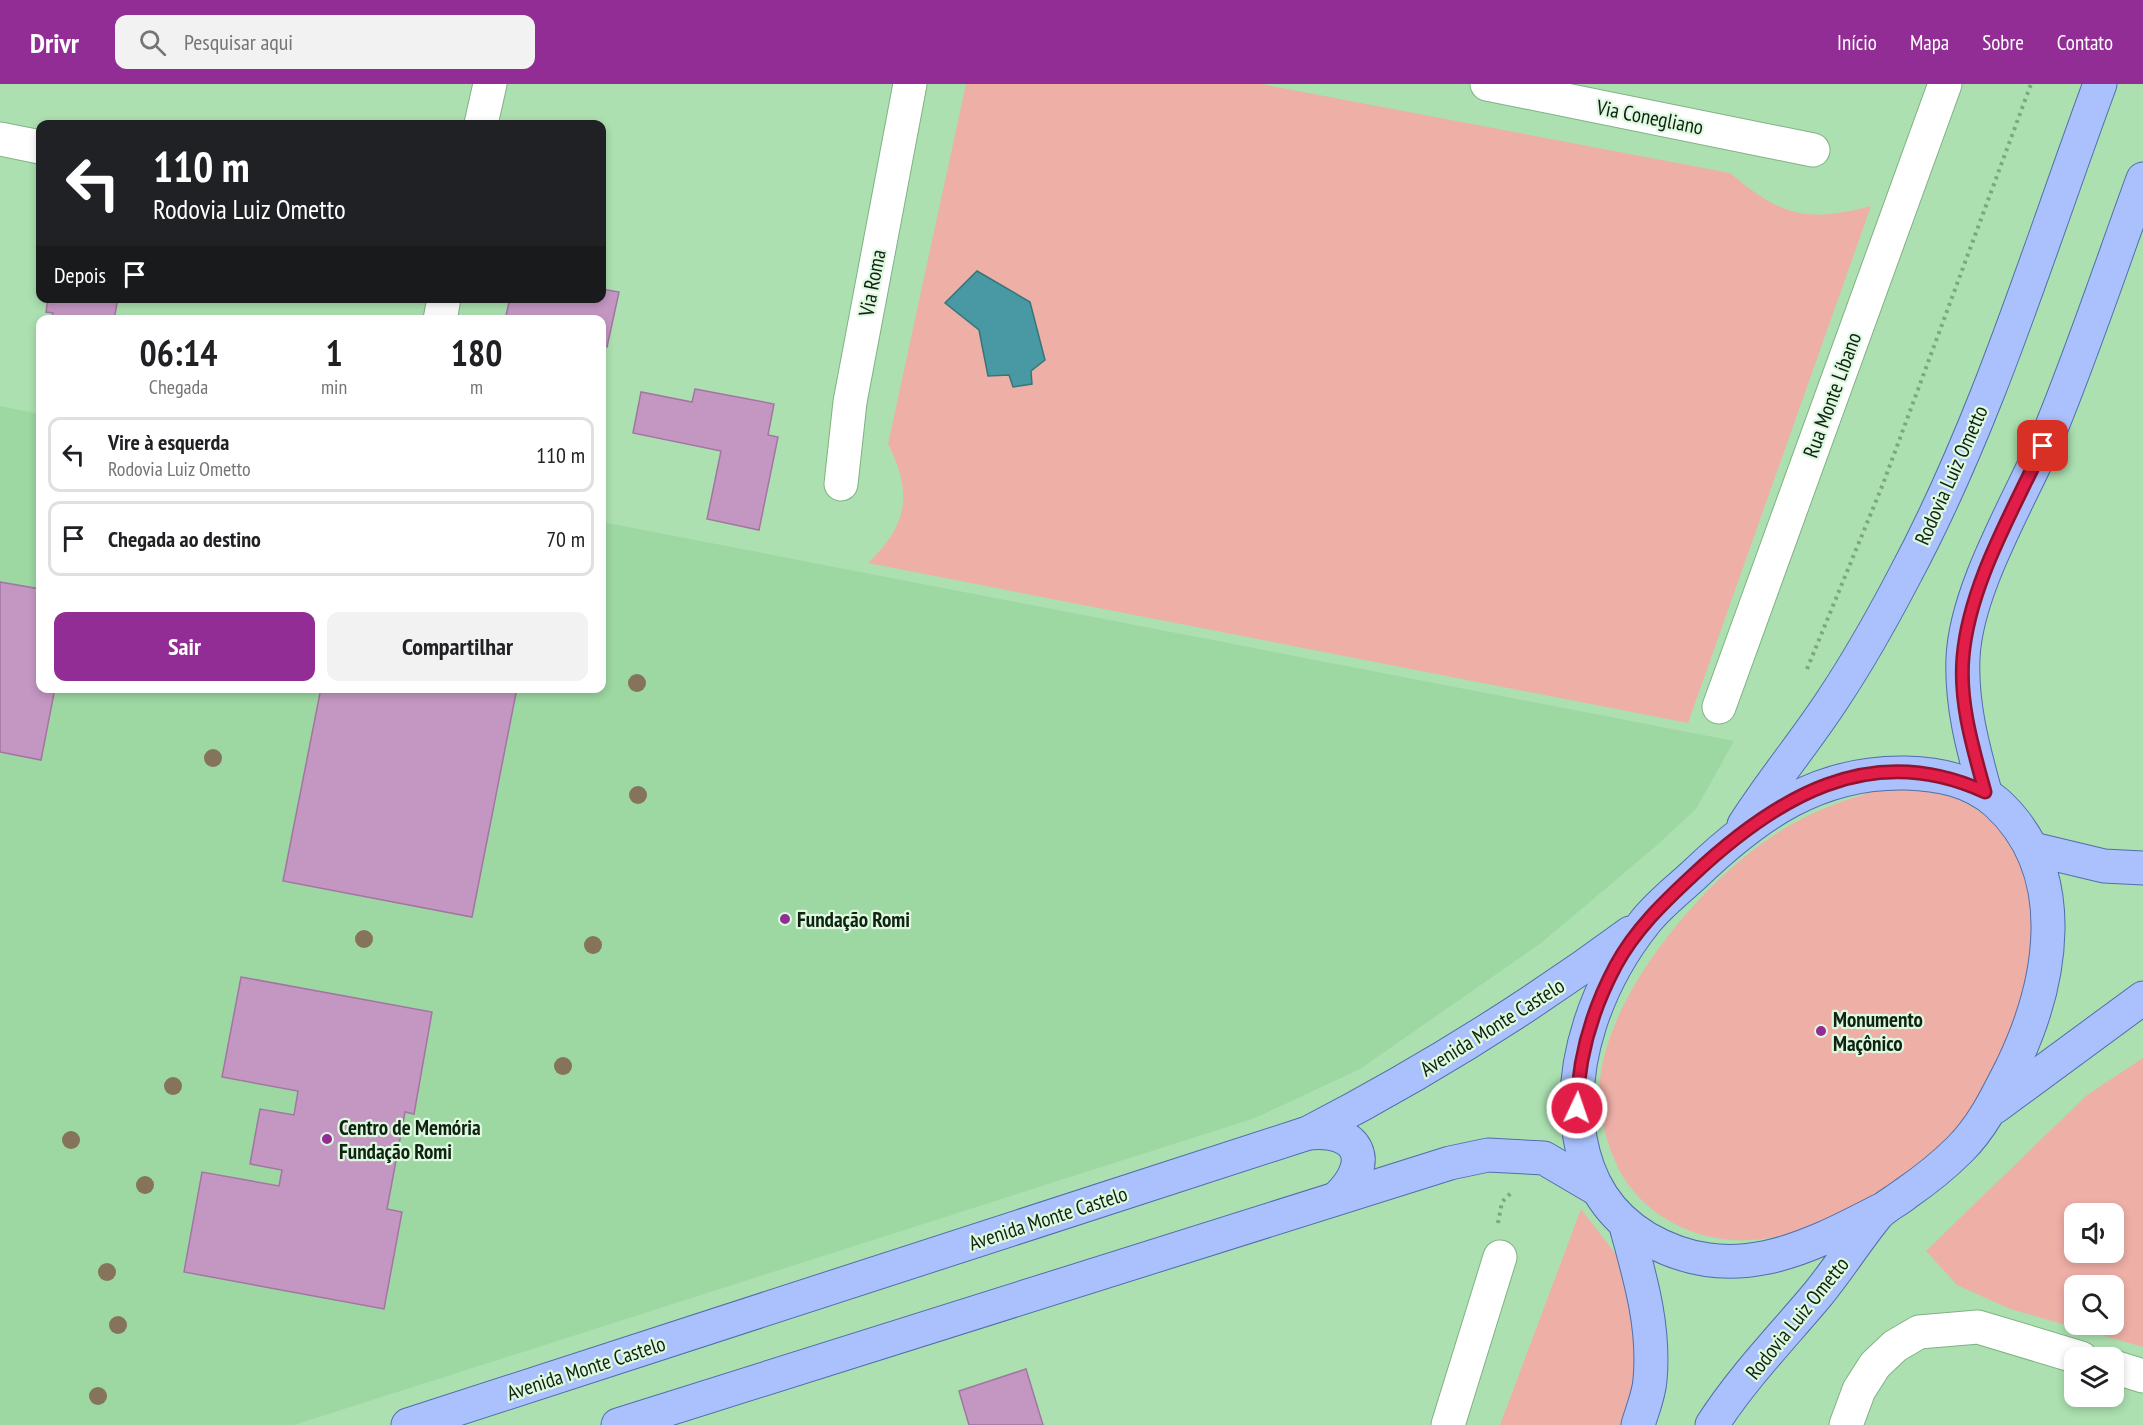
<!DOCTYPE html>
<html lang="pt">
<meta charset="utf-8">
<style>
:root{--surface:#fff;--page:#f2f2f2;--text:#202124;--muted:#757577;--line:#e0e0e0;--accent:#912d94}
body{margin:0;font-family:"PT Sans Narrow",sans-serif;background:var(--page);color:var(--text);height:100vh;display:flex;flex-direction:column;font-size:22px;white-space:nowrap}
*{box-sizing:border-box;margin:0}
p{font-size:20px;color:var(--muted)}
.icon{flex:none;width:33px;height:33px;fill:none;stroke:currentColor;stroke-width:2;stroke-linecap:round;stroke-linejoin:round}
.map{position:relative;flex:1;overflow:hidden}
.drawer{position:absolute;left:36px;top:231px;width:570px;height:378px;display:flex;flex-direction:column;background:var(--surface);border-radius:12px;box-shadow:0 3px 9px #0003}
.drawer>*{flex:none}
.banner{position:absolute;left:36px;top:36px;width:570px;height:183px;border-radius:12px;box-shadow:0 3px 9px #0003;background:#202124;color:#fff;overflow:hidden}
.controls{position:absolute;left:2064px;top:1119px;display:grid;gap:12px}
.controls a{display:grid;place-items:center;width:60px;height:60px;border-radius:12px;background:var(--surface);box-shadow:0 3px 9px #0003;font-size:30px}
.pin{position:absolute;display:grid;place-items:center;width:51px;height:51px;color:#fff;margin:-26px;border-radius:12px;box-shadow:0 3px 9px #0006}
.me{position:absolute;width:66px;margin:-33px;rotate:3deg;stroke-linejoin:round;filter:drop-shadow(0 0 4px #0008)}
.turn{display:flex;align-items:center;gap:21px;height:126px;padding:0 18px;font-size:27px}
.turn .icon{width:78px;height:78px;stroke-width:2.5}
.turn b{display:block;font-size:42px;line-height:51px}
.then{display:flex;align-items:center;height:57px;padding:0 18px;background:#0003;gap:12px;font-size:22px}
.eta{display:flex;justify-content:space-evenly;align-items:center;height:102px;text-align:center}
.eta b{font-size:36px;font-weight:700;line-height:42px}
.button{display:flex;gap:12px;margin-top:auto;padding:12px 18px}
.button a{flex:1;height:69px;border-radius:12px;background:var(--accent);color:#fff;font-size:24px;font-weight:700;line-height:69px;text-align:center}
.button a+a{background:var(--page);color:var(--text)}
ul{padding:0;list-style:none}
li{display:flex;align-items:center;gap:18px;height:75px;margin:0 12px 9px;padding:0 6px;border:3px solid var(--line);border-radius:12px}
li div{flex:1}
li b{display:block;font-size:22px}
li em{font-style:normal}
header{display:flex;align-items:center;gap:36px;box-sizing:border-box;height:84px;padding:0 30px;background:var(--accent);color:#fff}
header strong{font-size:28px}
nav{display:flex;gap:33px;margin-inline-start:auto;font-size:21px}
.search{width:420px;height:54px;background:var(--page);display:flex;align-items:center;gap:15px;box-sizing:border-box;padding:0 21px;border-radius:12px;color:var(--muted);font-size:22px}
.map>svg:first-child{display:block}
</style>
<header>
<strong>Drivr</strong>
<div class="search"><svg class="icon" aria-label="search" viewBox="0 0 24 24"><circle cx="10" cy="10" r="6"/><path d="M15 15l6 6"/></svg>Pesquisar aqui</div>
<nav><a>Início</a><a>Mapa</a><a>Sobre</a><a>Contato</a></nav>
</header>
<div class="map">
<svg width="2143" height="1341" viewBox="0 0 2143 1341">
<rect width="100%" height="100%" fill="#ace0b0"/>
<path fill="#9dd7a2" d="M 0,322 L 40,330 L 40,604 L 602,604 L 602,438 L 1734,657 L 1696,725 L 1655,763 L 1541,859 L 1360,985 L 1255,1034 L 294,1341 L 0,1341 Z"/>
<g fill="#eeafa7" fill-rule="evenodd">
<path d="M 966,0 L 1261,0 L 1730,89 C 1781,132 1806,139 1871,122 L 1688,639 L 868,479 C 908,441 913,409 888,360 Z"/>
<path d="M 1890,703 C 1904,703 1919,702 1932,706 C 1981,718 2017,753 2030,801 C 2033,811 2039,824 2038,834 C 2037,852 2032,871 2029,889 C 2026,902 2025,916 2021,930 C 2017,946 1989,1001 1978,1016 C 1928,1088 1812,1168 1722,1155 C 1677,1149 1633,1120 1615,1077 C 1604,1052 1598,1024 1600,996 C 1609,904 1714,782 1794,739 C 1824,722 1857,712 1890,703 Z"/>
<path d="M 2143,974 L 2143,1263 L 2010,1225 L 1957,1201 L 1926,1167 L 2087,1011 ZM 2074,1130 L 2114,1130 L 2114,1168 L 2074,1168 ZM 2074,1202 L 2114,1202 L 2114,1240 L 2074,1240 Z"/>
<path d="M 1581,1125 L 1618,1173 L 1632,1216 L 1638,1267 L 1627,1341 L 1500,1341 Z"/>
</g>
<path fill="#4899a4" stroke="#377678" stroke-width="1.5" d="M 977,187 L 1030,218 L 1045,276 L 1031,287 L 1032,300 L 1013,303 L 1009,291 L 988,292 L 979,246 L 945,219 Z"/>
<g fill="#c497c3" stroke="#a375a3" stroke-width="1.5">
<path d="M 602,205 L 619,208 L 607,263 L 602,261 L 602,236 L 505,236 L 510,214 L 602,214 Z"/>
<path d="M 48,214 L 118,214 L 114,236 L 51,236 L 53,229 L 46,228 Z"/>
<path d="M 695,305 L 774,320 L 768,351 L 778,353 L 759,446 L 707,435 L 721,367 L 633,349 L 641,308 L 692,318 Z"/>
<path d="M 0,498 L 40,505 L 40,604 L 55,604 L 41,676 L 0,668 Z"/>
<path d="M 321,604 L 517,604 L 472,833 L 283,797 Z"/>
<path d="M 241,893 L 432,928 L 414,1030 L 405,1028 L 387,1125 L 402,1128 L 384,1225 L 184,1188 L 202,1088 L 279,1102 L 282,1086 L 250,1080 L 260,1025 L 294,1031 L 298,1007 L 222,993 Z"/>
<path d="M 1026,1285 L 1043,1341 L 969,1341 L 959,1307 Z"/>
</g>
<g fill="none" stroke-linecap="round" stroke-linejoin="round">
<g stroke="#80b284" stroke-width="35">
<g id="minor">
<path d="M 1487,0 L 1813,66"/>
<path d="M 481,40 L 490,0"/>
<path d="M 0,55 L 40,63"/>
<path d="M 440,236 L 444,214"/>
<path d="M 841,400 L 850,318 L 910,0"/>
<path d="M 1719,623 L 1945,0"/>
<path d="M 2114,1283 L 2143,1292"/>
<path d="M 1448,1341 L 1500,1173"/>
<path d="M 1846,1341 L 1859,1306 L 1875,1281 L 1895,1262 L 1919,1248 L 1978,1243 L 2081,1274"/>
</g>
</g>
<g stroke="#4f6faa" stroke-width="35">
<g id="major">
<path d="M 1985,708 C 1973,664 1961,621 1963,574 C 1966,502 2024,410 2052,342 C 2085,261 2113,177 2143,95"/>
<path d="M 1744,741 C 1772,697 1805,658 1833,615 C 1859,576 1882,535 1904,493 C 1987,338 2039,165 2100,0"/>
<path d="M 2033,765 L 2104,782 L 2143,784"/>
<path d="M 1995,1023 L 2143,914"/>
<path d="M 1308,1049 C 1359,1044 1375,1077 1338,1113"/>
<path d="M 1626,1142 C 1640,1193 1655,1243 1650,1296 C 1649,1311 1642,1327 1638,1341"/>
<path d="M 408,1341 L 1308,1049 C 1422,990 1527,925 1630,849"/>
<path d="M 618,1341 L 1450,1079 L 1488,1071 L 1544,1074 L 1595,1104"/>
<path d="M 1712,1341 C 1742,1294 1782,1253 1818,1210 C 1839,1184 1856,1157 1877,1131 C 1885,1122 1895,1118 1905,1110 C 1924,1097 1944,1081 1960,1065 C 1984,1041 1997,1012 2012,983 C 2052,900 2073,789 1997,719 C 1971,696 1939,690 1906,689 C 1818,687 1757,731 1696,789 C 1679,805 1659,820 1645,838 C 1598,897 1567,979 1580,1054 C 1588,1098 1608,1131 1646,1154 C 1731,1203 1804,1166 1881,1126"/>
</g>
</g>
<g stroke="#7da780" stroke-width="4" stroke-dasharray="3 4.5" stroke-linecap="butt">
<path d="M 1807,585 L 1883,400 L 2031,0"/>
<path d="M 1498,1139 L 1502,1118 L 1511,1109"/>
</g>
<use href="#minor" stroke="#fff" stroke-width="33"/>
<use href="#major" stroke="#aac1fd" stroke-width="33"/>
</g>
<g fill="#86735b">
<circle cx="637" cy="599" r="9"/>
<circle cx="213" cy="674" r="9"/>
<circle cx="638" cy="711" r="9"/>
<circle cx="364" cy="855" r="9"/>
<circle cx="593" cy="861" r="9"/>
<circle cx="563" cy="982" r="9"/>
<circle cx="173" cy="1002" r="9"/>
<circle cx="71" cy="1056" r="9"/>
<circle cx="145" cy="1101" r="9"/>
<circle cx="107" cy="1188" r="9"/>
<circle cx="118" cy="1241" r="9"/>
<circle cx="98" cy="1312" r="9"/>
</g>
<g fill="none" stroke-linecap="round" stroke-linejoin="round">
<g stroke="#92132f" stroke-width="15">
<path id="route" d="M 1577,1024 C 1578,974 1592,926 1616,881 C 1635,846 1663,819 1692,792 C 1775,714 1870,655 1985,708 C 1973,664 1959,619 1963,573 C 1969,501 2013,427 2043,362"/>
</g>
<use href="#route" stroke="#e11d48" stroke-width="10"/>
</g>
<g fill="#912d94" stroke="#dff9e0" stroke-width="2">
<circle cx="785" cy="835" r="6"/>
<circle cx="1821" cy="947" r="6"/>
<circle cx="327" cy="1055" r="6"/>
</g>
<g text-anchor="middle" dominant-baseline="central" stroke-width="4.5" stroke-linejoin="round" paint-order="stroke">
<g font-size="21" fill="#0f2311" stroke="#dff9e0">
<text transform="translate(1650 33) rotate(11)">Via Conegliano</text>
<text transform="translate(872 199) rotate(-79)">Via Roma</text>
<text transform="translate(1832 311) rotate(-70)">Rua Monte Líbano</text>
<text transform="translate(1951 391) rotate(-66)">Rodovia Luiz Ometto</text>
<text transform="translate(1492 943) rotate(-32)">Avenida Monte Castelo</text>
<text transform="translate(1048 1134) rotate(-18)">Avenida Monte Castelo</text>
<text transform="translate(1797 1234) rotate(-51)">Rodovia Luiz Ometto</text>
<text transform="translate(586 1284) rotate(-18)">Avenida Monte Castelo</text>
</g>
<g font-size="21" font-weight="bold" fill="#0f2311" stroke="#dff9e0" text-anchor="start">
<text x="797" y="835">Fundação Romi</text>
<text x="1833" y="935">Monumento<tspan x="1833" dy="24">Maçônico</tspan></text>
<text x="339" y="1043">Centro de Memória<tspan x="339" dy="24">Fundação Romi</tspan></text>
</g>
</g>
</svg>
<div class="controls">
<a><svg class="icon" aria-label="sound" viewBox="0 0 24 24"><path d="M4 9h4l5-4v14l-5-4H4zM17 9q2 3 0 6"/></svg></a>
<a><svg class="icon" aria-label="search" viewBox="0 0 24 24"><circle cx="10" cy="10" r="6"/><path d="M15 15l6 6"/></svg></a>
<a><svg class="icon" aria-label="layers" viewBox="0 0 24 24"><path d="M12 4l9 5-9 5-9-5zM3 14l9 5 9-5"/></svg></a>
</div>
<div class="pin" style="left:2043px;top:362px;background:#d93025"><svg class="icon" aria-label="arrive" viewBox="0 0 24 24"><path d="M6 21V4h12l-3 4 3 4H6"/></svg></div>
<svg class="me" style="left:1577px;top:1024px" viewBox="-20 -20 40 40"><circle r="17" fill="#e11d48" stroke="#fff" stroke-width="3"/><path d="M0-11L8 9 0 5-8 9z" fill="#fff"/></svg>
<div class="banner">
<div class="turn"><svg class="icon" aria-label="left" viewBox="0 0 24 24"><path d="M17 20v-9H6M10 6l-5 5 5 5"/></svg><div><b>110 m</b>Rodovia Luiz Ometto</div></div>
<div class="then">Depois<svg class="icon" aria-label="arrive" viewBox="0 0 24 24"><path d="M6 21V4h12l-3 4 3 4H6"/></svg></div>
</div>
<section class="drawer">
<div class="eta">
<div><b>06:14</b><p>Chegada</p></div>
<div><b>1</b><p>min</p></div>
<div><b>180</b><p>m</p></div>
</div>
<ul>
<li><svg class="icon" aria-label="left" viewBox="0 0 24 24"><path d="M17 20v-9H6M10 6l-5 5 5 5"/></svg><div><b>Vire à esquerda</b><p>Rodovia Luiz Ometto</p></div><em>110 m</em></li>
<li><svg class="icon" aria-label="arrive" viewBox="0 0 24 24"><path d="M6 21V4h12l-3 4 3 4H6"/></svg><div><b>Chegada ao destino</b></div><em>70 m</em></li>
</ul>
<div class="button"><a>Sair</a><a>Compartilhar</a></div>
</section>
</div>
